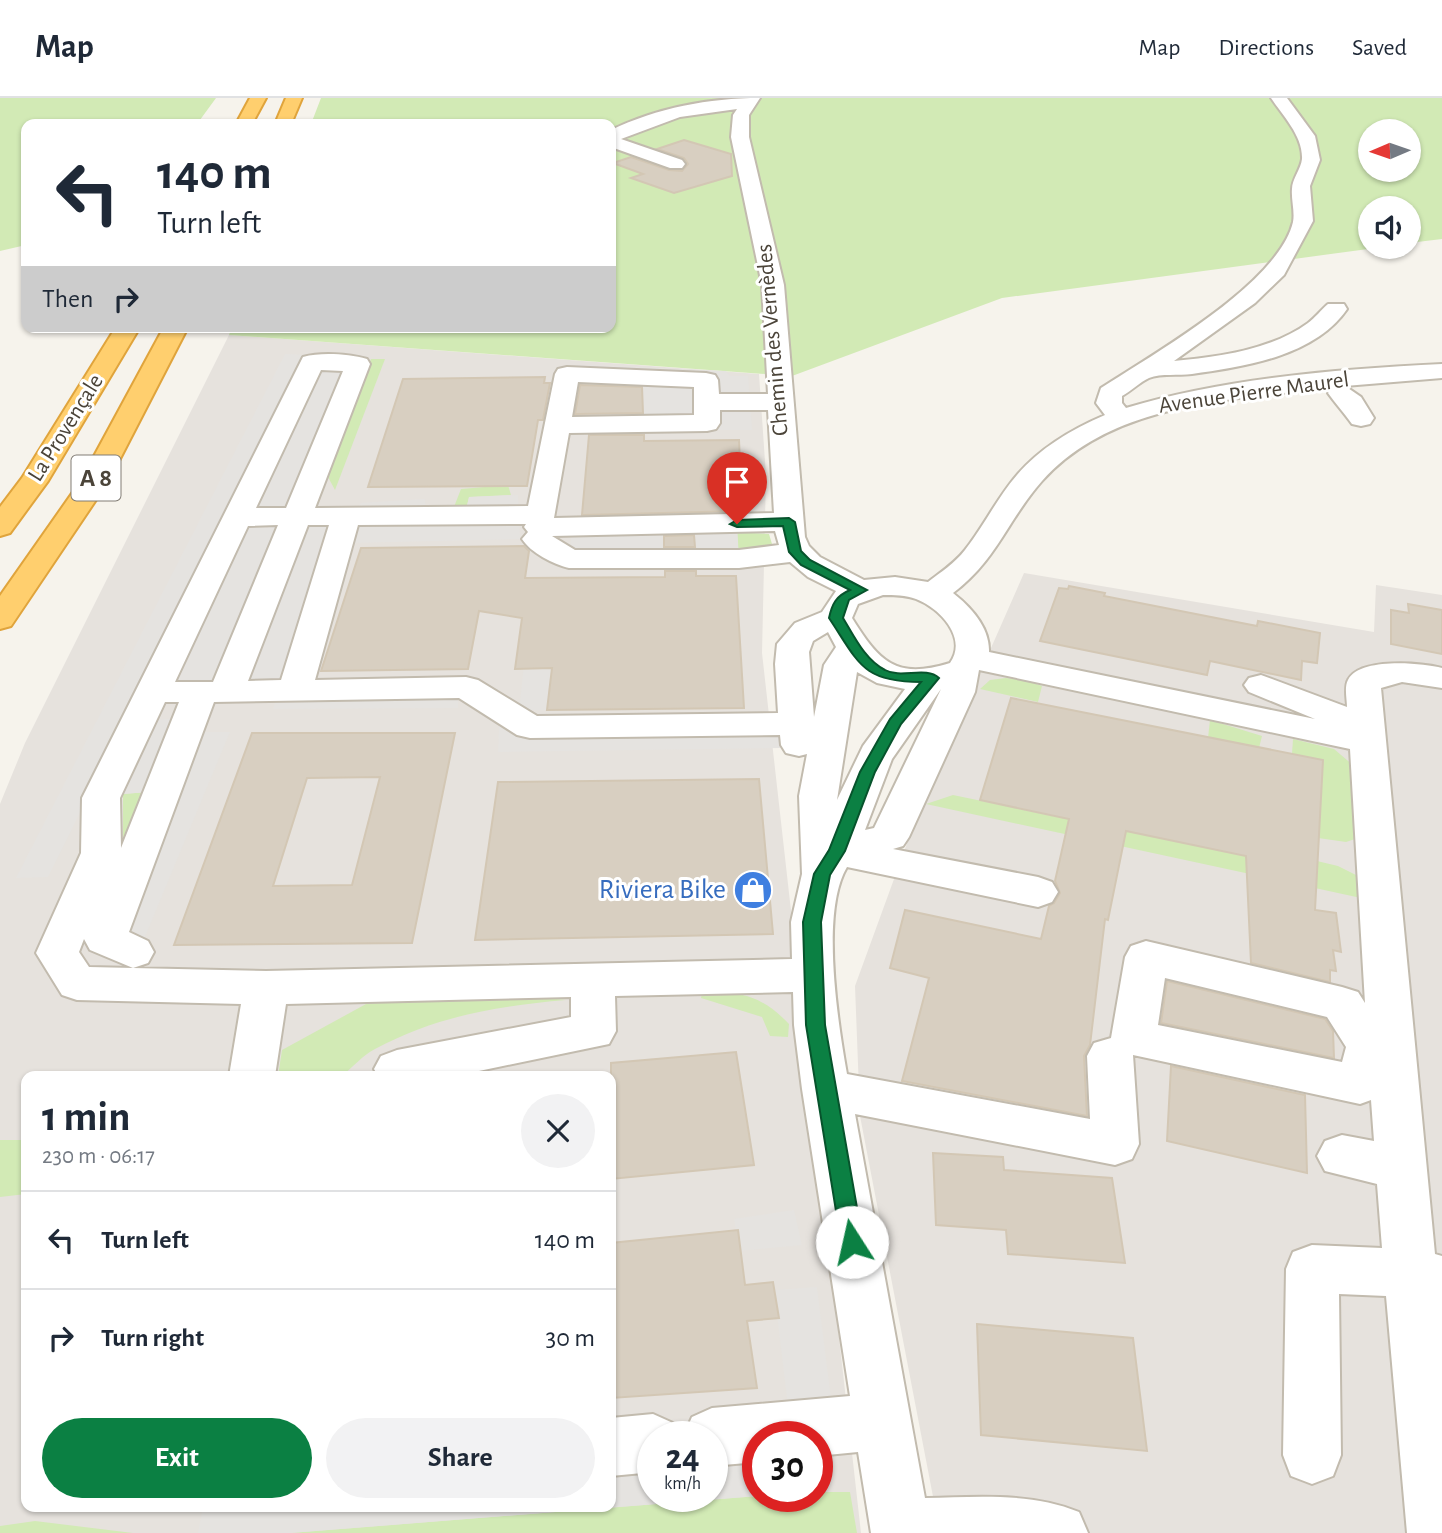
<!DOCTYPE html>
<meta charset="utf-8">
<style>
:root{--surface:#fff;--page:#f2f2f3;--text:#1f2937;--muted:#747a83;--line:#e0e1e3;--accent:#0b8043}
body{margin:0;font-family:"Alegreya Sans",sans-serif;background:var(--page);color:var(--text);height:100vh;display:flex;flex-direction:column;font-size:26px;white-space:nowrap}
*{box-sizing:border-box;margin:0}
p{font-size:23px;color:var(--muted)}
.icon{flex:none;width:38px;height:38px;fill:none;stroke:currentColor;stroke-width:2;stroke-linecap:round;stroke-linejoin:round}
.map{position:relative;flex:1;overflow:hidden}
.drawer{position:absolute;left:21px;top:973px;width:595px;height:441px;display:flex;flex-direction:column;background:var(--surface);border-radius:14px;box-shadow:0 2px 5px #0004}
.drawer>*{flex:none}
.top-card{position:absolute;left:21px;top:21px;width:595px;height:214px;border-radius:14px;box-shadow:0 2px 5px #0004;background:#fff;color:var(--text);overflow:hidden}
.needle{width:46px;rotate:268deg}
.tools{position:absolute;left:1358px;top:21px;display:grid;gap:14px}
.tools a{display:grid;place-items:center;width:63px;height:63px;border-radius:50%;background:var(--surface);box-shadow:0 2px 5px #0004;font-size:35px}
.speed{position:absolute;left:637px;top:1323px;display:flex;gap:14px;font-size:35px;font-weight:700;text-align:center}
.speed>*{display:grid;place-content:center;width:91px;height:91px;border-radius:50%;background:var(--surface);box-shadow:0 2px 5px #0004;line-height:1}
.speed small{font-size:18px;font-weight:400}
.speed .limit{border:10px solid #d22;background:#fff;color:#111}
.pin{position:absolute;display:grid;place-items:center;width:60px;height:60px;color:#fff;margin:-72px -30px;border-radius:50% 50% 50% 0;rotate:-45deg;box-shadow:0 0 7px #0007}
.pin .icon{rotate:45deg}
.me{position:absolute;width:77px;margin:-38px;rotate:350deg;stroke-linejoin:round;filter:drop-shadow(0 0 5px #0008)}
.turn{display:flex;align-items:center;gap:24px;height:147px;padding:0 21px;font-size:32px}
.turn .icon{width:91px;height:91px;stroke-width:2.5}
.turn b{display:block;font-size:49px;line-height:60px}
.then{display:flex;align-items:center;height:66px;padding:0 21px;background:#0003;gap:14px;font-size:26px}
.round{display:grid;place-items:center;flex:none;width:74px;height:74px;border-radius:37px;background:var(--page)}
.head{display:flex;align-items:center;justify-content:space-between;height:119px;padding:0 21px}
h1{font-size:42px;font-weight:700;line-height:52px}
.primary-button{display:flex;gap:14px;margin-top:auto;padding:14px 21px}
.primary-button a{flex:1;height:80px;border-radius:42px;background:var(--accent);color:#fff;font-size:28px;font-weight:700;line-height:80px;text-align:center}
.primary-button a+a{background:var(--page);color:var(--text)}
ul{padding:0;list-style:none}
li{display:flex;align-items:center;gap:21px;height:98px;padding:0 21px;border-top:2px solid var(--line)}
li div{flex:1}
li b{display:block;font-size:26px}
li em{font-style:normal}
header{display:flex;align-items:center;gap:42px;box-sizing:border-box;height:98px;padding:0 35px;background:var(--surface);border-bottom:2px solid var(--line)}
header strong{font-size:33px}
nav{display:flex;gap:38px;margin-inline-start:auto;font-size:24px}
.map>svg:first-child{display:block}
</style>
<header>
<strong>Map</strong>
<nav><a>Map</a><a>Directions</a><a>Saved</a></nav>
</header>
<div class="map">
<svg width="1442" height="1435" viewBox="0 0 1442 1435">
<rect width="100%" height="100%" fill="#f6f3ec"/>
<g fill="#e6e2dd" fill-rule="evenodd">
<path d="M 229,237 L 759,276 L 766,378 L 762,555 L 861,1435 L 0,1435 L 0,706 L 25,645 ZM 26,978 L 611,978 L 611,1409 L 26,1409 ZM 653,1339 L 712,1339 L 712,1398 L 653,1398 ZM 758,1339 L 817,1339 L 817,1398 L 758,1398 Z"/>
<path d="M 1024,475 L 1374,534 L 1376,487 L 1442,497 L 1442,1435 L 940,1435 L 860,1018 L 855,888 L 917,718 Z"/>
</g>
<g fill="#d2eab5" fill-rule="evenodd">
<path d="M 0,0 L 216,0 L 197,26 L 26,26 L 26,147 L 0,153 Z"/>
<path d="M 321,0 L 1442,0 L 1442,141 L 1409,145 L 1409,110 L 1370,110 L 1370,149 L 1383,149 L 1002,200 L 792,278 L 229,237 L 232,229 L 611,229 L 611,26 L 311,26 ZM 1370,33 L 1409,33 L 1409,72 L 1370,72 Z"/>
<path d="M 371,261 L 385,261 L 335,392 L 328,379 Z"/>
<path d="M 508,387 L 511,397 L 469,399 L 466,412 L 452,414 L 461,391 Z"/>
<path d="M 737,434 L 769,436 L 772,446 L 768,453 L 738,454 Z"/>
<path d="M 1006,580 L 1025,582 L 1042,588 L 1038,604 L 980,591 L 990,582 Z"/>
<path d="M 1210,622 L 1262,638 L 1259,650 L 1208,640 Z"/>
<path d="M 1293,641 L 1334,651 L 1354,668 L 1358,740 L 1346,744 L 1318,740 L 1292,656 Z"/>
<path d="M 148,694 L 123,745 L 123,696 Z"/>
<path d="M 953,697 L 1316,773 L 1317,763 L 1338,768 L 1358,778 L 1361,800 L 926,706 Z"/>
<path d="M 703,891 C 743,896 760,896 789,926 L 788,939 L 770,938 L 762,919 L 701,900 Z"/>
<path d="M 530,898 L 566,902 C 497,908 437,918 375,951 C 363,957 353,969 342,978 L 278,978 L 282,952 L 377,900 Z"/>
<path d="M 0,1042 L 26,1042 L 26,1096 L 0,1099 Z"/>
<path d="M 817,1394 L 850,1394 L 857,1435 L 290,1435 L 758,1398 L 817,1398 Z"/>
<path d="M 35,1423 L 133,1435 L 0,1435 L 0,1428 Z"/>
</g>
<g fill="#e5e3e0">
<path d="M 285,256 L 308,257 L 48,779 L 16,780 Z"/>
<path d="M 358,266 L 300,409 L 240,410 L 310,269 Z"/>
<path d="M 576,267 L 726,273 L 730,278 L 748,278 L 752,332 L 573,332 L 642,321 L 643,312 L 642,284 L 577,285 Z"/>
<path d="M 518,397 L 520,441 L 351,445 L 352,419 L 361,405 L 425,401 L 426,416 L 466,412 L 469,399 Z"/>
<path d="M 344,426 L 297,583 L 158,586 L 230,431 Z"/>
<path d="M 737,426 L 739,461 L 569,461 L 572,428 Z"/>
<path d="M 554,555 L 547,612 L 519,612 L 525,556 Z"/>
<path d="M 458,589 L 458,610 L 273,611 L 279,593 Z"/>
<path d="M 182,620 L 148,694 L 123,696 L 155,622 Z"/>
<path d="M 780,626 L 780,650 L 498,654 L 499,628 Z"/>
<path d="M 196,634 L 230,634 L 145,839 L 106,838 Z"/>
<path d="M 794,1112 L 802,1147 L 739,1153 L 734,1121 Z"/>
<path d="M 817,1189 L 831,1300 L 787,1301 L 774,1192 Z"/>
<path d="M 712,1339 L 758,1339 L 758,1398 L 290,1435 L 198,1435 L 203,1409 L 611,1409 L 611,1349 L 653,1345 L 653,1398 L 712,1398 Z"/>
</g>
<g fill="#d8cfc1" stroke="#d3c7b4" stroke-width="2" fill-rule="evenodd">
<path d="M 684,42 L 731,56 L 732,78 L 674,95 L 631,80 L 643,76 L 613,65 L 631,59 L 669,72 L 682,73 L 688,66 L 684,60 L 657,51 Z"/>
<path d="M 545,279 L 544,285 L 550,285 L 543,322 L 538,322 L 527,388 L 368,389 L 403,281 Z"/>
<path d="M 580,287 L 642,289 L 643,315 L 575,316 Z"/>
<path d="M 589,337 L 644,337 L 644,343 L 739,342 L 742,413 L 582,417 Z"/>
<path d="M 694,437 L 695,449 L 664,449 L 664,438 Z"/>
<path d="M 524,448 L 529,453 L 525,480 L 665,479 L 665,473 L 696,473 L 696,478 L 736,478 L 744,610 L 547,612 L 552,570 L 515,571 L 522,520 L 479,513 L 468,571 L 321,573 L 361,450 Z"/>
<path d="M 1069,488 L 1105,495 L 1104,498 L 1257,528 L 1258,523 L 1320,535 L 1317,565 L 1302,563 L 1301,582 L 1210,563 L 1207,577 L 1040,543 L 1059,490 L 1068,491 Z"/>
<path d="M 1408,506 L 1442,512 L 1442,556 L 1391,546 L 1391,512 L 1409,515 Z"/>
<path d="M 1011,600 L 1323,662 L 1315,812 L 1336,815 L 1341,854 L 1333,852 L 1336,873 L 1330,872 L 1330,884 L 1251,865 L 1246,758 L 1126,733 L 1108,822 L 1105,821 L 1090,947 L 1084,958 L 1087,1018 L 902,983 L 929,880 L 890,870 L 905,812 L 1041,841 L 1049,808 L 1054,805 L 1060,795 L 1055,783 L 1069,721 L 980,702 Z"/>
<path d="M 252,635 L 455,635 L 412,845 L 174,847 ZM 380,679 L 352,787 L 273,788 L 307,680 Z"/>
<path d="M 759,681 L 773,836 L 475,842 L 498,684 Z"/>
<path d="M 1167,883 L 1325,921 L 1333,933 L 1334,960 L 1161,925 Z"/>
<path d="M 736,954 L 754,1067 L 611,1081 L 611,965 Z"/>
<path d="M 1171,968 L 1305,997 L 1307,1075 L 1167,1043 Z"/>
<path d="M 933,1055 L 1003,1059 L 1004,1072 L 1112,1080 L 1125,1165 L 1008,1156 L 1006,1132 L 936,1127 Z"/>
<path d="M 738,1132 L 745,1187 L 773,1184 L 779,1220 L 747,1223 L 757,1290 L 611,1300 L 611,1145 Z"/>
<path d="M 977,1226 L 1133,1240 L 1147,1353 L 981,1337 Z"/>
</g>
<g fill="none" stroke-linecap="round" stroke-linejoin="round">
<g stroke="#c2bbae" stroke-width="4">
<g id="minor">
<path d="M 760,0 L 749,17 L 749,39 L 784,187 L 805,439 L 809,448 L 820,459 L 864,482 L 895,479 L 928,484 C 941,474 955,465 965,452 C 984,428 997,400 1017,377 C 1040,350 1072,331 1105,317 L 1096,305 L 1101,290 C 1153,256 1278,186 1293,124 C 1295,114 1291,101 1292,91 C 1292,81 1301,71 1302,61 C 1303,38 1283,18 1271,0 L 1287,0 L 1315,38 L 1320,62 L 1310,88 L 1313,123 L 1284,177 L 1255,205 L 1174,263 C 1218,259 1271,252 1308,225 C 1315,220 1321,212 1328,206 L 1344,206 L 1347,211 C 1315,258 1244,269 1192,276 C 1179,278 1161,275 1149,280 C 1140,284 1131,293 1122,298 L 1122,305 L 1126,310 C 1225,280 1339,271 1442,266 L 1442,280 L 1345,288 L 1361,299 L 1374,320 L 1370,326 L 1361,328 L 1352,326 C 1344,315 1336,306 1328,295 L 1332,290 C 1235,301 1112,304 1042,383 C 1008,421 997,462 953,495 C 971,509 990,530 989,554 L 1315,621 L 1249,594 L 1244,587 L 1249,580 L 1261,577 L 1347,609 C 1347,601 1344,589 1348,582 C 1360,559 1421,565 1442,570 L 1442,590 L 1402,584 L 1381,590 L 1435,1156 L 1442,1158 L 1442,1435 L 1407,1435 L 1386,1198 L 1339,1196 L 1341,1357 L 1333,1378 L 1312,1386 L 1291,1378 L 1283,1357 L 1286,1171 L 1293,1154 L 1312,1147 L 1382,1150 L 1377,1086 L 1325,1073 L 1317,1058 L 1325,1043 L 1342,1037 L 1374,1043 L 1371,1002 L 1360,1006 L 1133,957 L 1139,1046 L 1132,1061 L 1115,1067 L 855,1016 L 925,1400 C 976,1399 1031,1394 1079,1414 L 1088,1435 L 871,1435 L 858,1354 L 817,1358 L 817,1339 L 758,1339 L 758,1364 L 712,1368 L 712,1339 L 683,1339 L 692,1319 L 712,1310 L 850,1298 L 802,991 L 794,927 L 793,894 L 615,898 L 616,933 L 609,946 L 455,978 L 378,978 L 374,971 L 381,958 L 397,952 L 571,919 L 571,899 L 286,906 L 275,978 L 229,978 L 241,906 L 77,902 L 62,897 L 36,855 L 81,755 L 82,700 L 303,259 C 322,254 348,256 367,261 L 370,266 L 315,410 L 528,408 L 555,276 L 558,271 L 567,269 L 706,275 L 715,277 L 718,282 L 719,296 L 768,296 L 762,187 L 731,39 L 733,17 L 737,11 L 680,19 L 621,41 L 682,62 L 685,66 L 682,70 L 670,70 L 611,49 L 611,32 C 657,10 709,0 760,0 ZM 321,272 L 343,273 L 286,410 L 256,410 ZM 578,284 L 694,289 L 694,317 L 572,319 ZM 720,312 L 768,312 L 774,415 L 554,420 L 569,335 L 707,333 L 716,331 L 720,325 ZM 526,426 L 524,429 L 528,434 L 522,441 C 531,455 553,466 569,470 L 739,470 L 790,464 L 808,479 L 836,493 L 822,514 L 795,525 L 777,546 L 775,566 L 778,615 L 537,618 L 478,582 L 466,579 L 315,582 L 358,427 ZM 278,427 L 213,584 L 175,584 L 248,428 ZM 308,427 L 329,427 L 281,582 L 248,583 ZM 775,433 L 779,447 L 739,452 L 575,452 L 552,438 ZM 883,497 C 894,497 906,497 916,501 C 940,510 968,540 950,565 C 895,582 879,563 852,520 L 858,506 ZM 828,534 L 836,549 L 824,567 L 814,619 L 809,554 L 813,543 ZM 979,572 L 1350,651 L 1365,905 L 1358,894 L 1342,889 L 1146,843 L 1131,848 L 1125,859 L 1111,940 L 1094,945 L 1087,958 L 1090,1021 L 847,976 C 838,925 820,814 847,769 L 1038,809 L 1052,804 L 1058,794 L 1052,784 L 1038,779 L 893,751 L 903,748 L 909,739 L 975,594 ZM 857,574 L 877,585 L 905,591 L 863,648 L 837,702 ZM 941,591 L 874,730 L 865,732 L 892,661 ZM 459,600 L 517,637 L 530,640 L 780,637 L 781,647 L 786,655 L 799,658 L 807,656 L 799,698 L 802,776 L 791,824 L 792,861 L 266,873 L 133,870 L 148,865 L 154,854 L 148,843 L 129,834 L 214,604 ZM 165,604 L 179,604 L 121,750 L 120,700 ZM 84,841 L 90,852 L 133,870 L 89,869 L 79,854 ZM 1165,880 L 1327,919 L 1346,949 L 1342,964 L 1158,927 Z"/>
<path d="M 653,1316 L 673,1325 L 679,1339 L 653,1339 L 653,1374 L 611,1378 L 611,1320 Z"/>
</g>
</g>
<g stroke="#e0a43c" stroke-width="4">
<g id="highway">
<path d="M 250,0 L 266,0 L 252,26 L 236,26 Z"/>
<path d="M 286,0 L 302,0 L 291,26 L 275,26 Z"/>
<path d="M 116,229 L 140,229 L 48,383 L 10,435 L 0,438 L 0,409 L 22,380 Z"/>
<path d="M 164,229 L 188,229 L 108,384 L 11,528 L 0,531 L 0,498 L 80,384 Z"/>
</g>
</g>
<use href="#minor" fill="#fff" fill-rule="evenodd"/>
<use href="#highway" fill="#ffcf6e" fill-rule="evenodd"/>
</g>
<path fill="#0b8043" stroke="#07532c" stroke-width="2" d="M 789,420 L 795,424 L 801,453 L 810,462 L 867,492 L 849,502 L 843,520 C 854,538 865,562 885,572 C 901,581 926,568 939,580 L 901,626 L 875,674 L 845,753 L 830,777 L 821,824 L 825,927 L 863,1144 L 859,1151 L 852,1154 L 844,1151 L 841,1144 L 806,927 L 803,824 L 814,776 L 829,752 L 860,674 L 890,621 L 921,584 C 862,584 859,565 829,520 C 832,506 836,498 850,492 L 801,467 L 789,454 L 783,428 L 737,429 L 730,426 L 737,422 Z"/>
<defs>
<g id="shop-disc" transform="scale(2.0125)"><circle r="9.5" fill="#3f7fe0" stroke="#fff"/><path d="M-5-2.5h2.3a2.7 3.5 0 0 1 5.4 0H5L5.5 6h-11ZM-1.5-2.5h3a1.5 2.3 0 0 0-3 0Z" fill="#fff"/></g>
</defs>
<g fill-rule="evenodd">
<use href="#shop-disc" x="753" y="792"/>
</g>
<g text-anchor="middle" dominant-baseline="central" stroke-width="6" stroke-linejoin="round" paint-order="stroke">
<g font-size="23" fill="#4b4439" stroke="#fff">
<text transform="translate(773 242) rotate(-95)">Chemin des Vernèdes</text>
<text transform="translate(1254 295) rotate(-8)">Avenue Pierre Maurel</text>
<text transform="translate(66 330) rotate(-58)">La Provençale</text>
</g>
<rect fill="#fff" stroke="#817c74" stroke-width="2" x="71.5" y="357.5" width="49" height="45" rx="5"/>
<g font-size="26" font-weight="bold" fill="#4b4439">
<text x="96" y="380">A 8</text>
</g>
<g font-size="28" fill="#366cbe" stroke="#fff" text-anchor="end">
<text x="726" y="792">Riviera Bike</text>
</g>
</g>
</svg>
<div class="tools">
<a><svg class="needle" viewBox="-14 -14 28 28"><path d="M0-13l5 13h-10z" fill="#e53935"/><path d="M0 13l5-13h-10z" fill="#747a83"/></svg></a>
<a><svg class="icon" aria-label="sound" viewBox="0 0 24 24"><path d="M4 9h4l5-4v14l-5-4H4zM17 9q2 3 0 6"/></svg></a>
</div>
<div class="speed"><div>24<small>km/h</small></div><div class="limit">30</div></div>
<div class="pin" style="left:737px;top:426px;background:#d93025"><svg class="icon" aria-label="arrive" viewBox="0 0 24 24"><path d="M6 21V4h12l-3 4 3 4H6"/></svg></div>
<svg class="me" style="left:852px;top:1144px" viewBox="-20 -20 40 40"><circle r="19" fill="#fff"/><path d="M0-13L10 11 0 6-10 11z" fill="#0b8043"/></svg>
<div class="top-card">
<div class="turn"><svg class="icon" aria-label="left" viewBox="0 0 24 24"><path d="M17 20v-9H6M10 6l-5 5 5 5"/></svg><div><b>140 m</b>Turn left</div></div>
<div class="then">Then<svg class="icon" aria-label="right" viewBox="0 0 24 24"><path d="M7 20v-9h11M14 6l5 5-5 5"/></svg></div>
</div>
<section class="drawer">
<div class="head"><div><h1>1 min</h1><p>230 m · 06:17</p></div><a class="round"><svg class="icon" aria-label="close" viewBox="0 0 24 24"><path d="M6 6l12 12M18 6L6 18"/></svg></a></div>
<ul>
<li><svg class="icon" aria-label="left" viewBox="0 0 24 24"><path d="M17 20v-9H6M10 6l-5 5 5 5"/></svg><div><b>Turn left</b></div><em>140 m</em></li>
<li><svg class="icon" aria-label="right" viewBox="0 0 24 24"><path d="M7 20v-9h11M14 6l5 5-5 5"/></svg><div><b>Turn right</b></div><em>30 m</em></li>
</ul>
<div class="primary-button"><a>Exit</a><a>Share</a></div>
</section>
</div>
